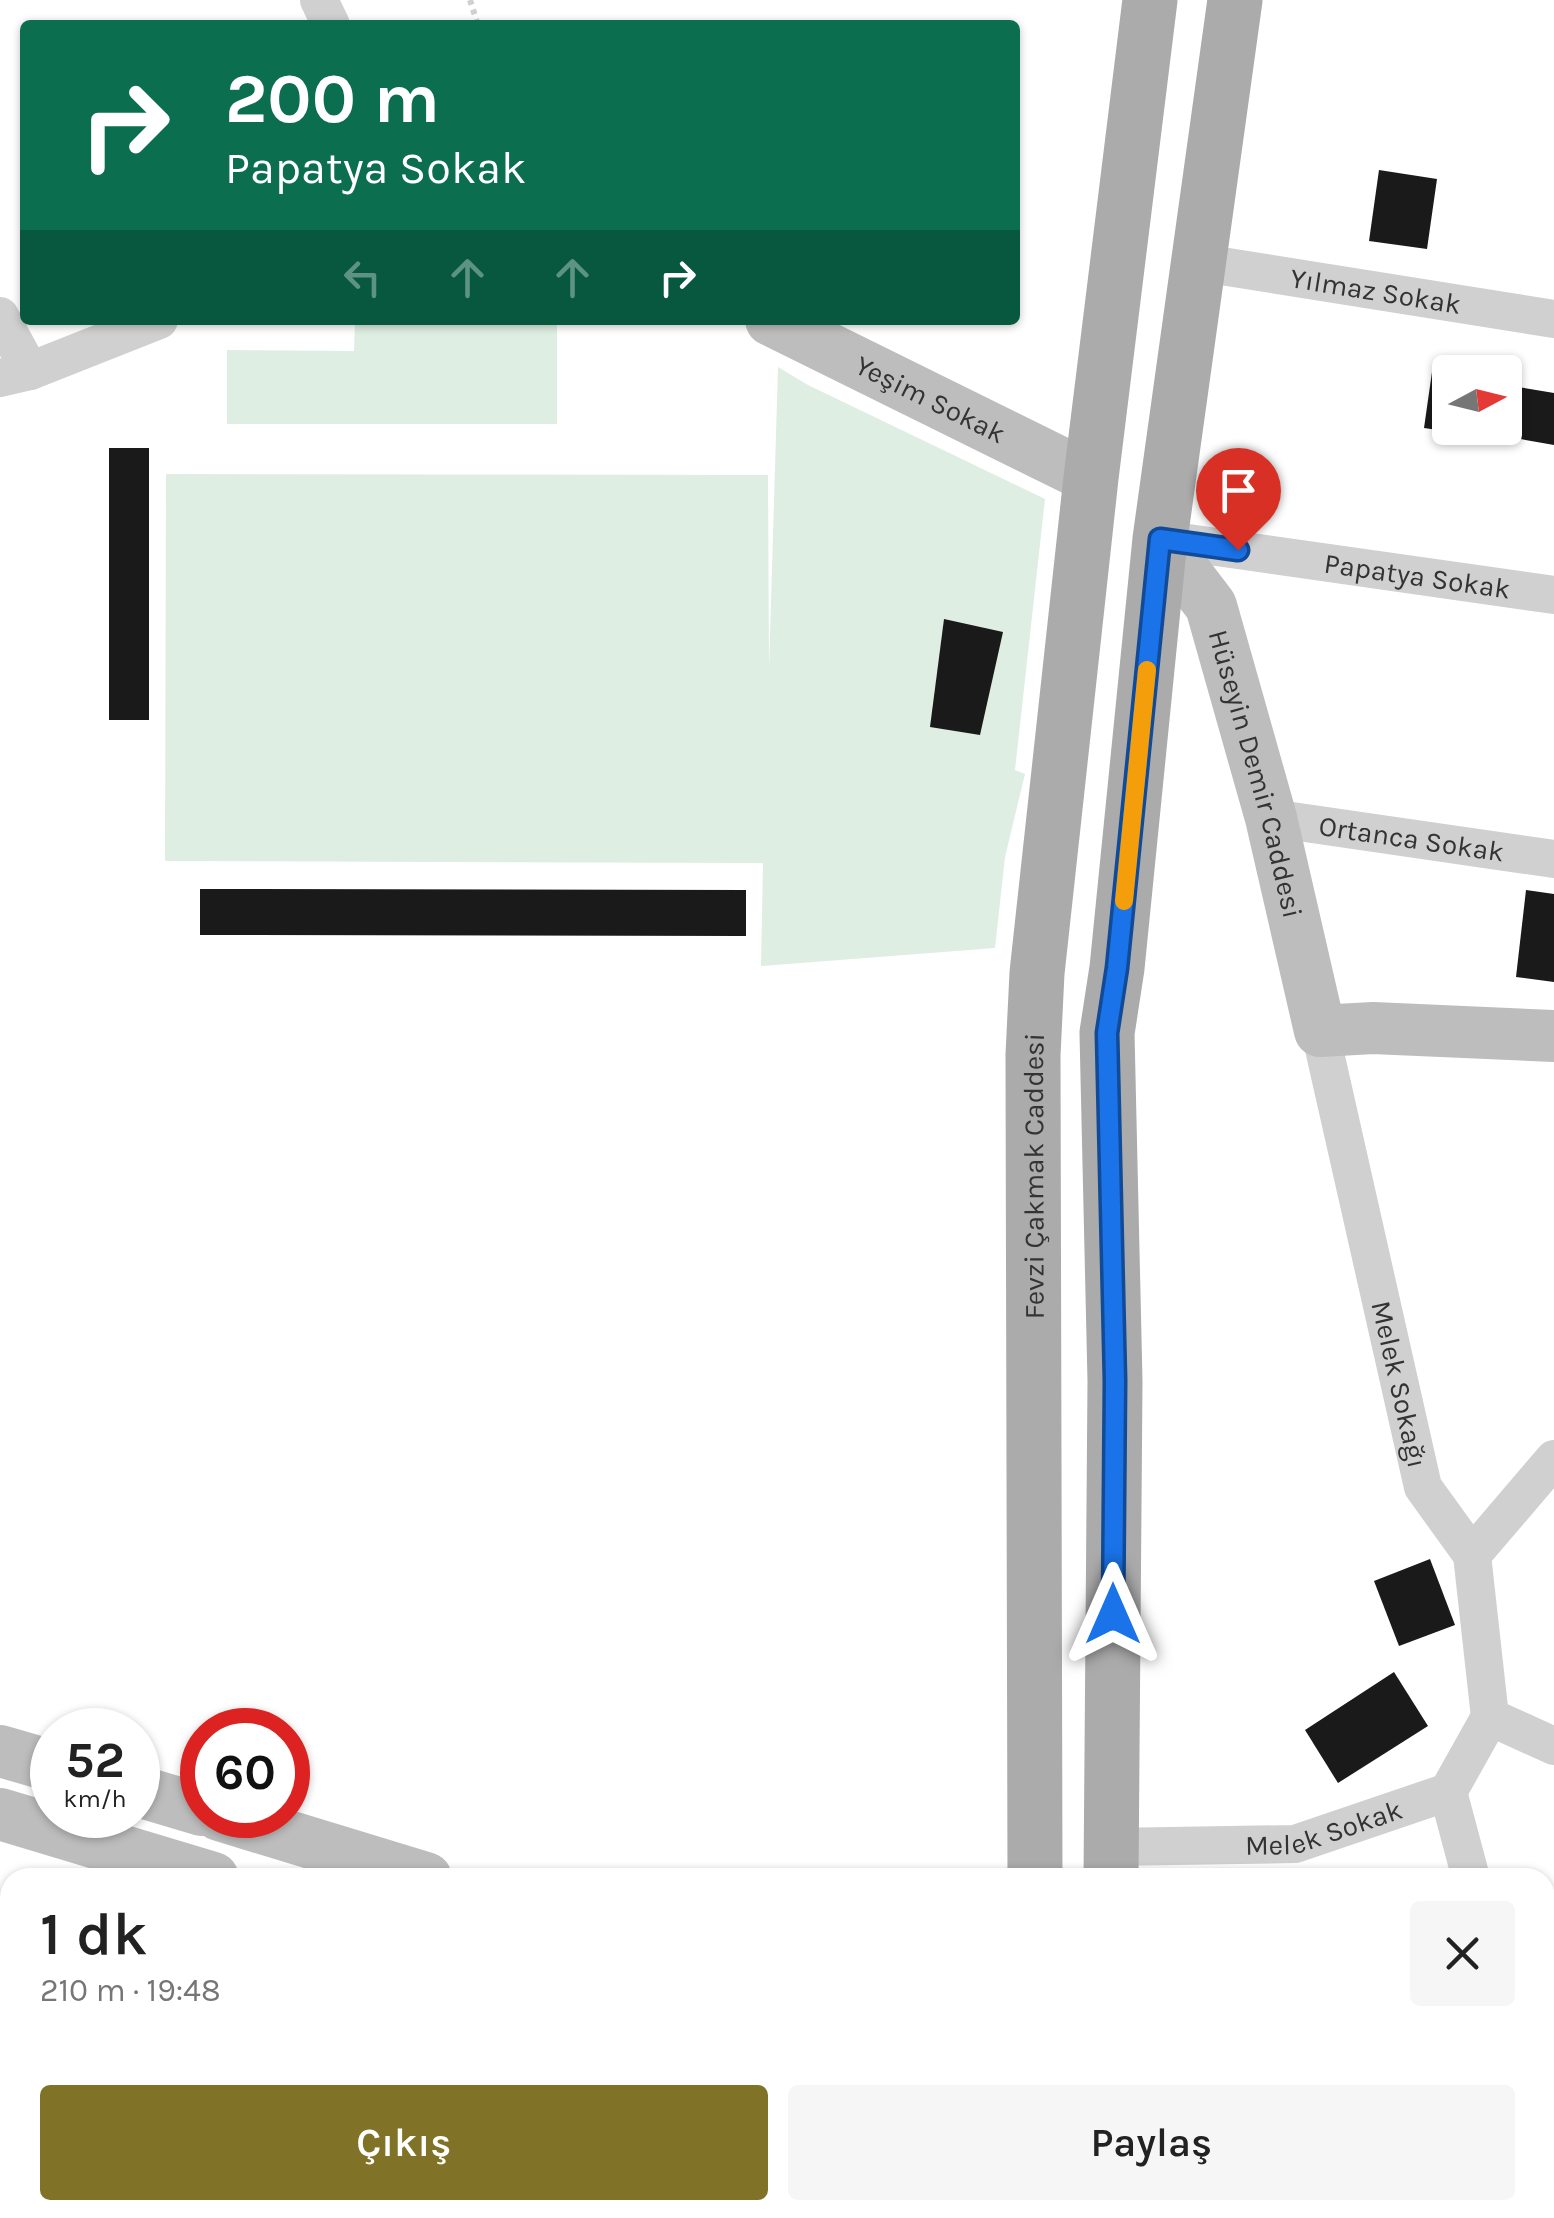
<!DOCTYPE html>
<html lang="tr">
<meta charset="utf-8">
<style>
:root{--surface:#fff;--page:#f6f6f6;--text:#222;--muted:#767676;--accent:#807226}
body{margin:0;font-family:Karla,sans-serif;background:var(--page);color:var(--text);height:100vh;display:flex;flex-direction:column;font-size:38px;white-space:nowrap}
*{box-sizing:border-box;margin:0}
p{font-size:32px;color:var(--muted)}
.icon{flex:none;width:55px;height:55px;fill:none;stroke:currentColor;stroke-width:2;stroke-linecap:round;stroke-linejoin:round}
.map{position:relative;flex:1;overflow:hidden}
.sheet{position:absolute;left:0px;top:1868px;width:1555px;height:352px;display:flex;flex-direction:column;background:var(--surface);border-radius:30px 30px 0 0;box-shadow:0 2px 8px #0004}
.sheet>*{flex:none}
.banner{position:absolute;left:20px;top:20px;width:1000px;height:305px;border-radius:10px;box-shadow:0 2px 8px #0004;background:#0b6e4f;color:#fff;overflow:hidden}
.needle{width:65px;rotate:83deg}
.buttons{position:absolute;left:1432px;top:355px;display:grid;gap:20px}
.buttons a{display:grid;place-items:center;width:90px;height:90px;border-radius:10px;background:var(--surface);box-shadow:0 2px 8px #0004;font-size:50px}
.speed{position:absolute;left:30px;top:1708px;display:flex;gap:20px;font-size:50px;font-weight:700;text-align:center}
.speed>*{display:grid;place-content:center;width:130px;height:130px;border-radius:50%;background:var(--surface);box-shadow:0 2px 8px #0004;line-height:1}
.speed small{font-size:25px;font-weight:400}
.speed .limit{border:15px solid #d22;background:#fff;color:#111}
.pin{position:absolute;display:grid;place-items:center;width:85px;height:85px;color:#fff;margin:-102px -42px;border-radius:50% 50% 50% 0;rotate:-45deg;box-shadow:0 0 10px #0007}
.pin .icon{rotate:45deg}
.me{position:absolute;width:110px;margin:-55px;rotate:0deg;stroke-linejoin:round;filter:drop-shadow(0 0 8px #0008)}
.turn{display:flex;align-items:center;gap:35px;height:210px;padding:0 40px;font-size:45px}
.turn .icon{width:130px;height:130px;stroke-width:2.5}
.turn b{display:block;font-size:70px;line-height:85px}
.lanes{display:flex;align-items:center;height:95px;padding:0 40px;background:#0003;justify-content:center;gap:50px;direction:ltr}
.lanes .off{opacity:.35}
.round{display:grid;place-items:center;flex:none;width:105px;height:105px;border-radius:10px;background:var(--page)}
.overview{display:flex;align-items:center;justify-content:space-between;height:170px;padding:0 40px}
h1{font-size:60px;font-weight:600;line-height:75px}
.cta{display:flex;gap:20px;margin-top:auto;padding:20px 40px}
.cta a{flex:1;height:115px;border-radius:10px;background:var(--accent);color:#fff;font-size:40px;font-weight:600;line-height:115px;text-align:center}
.cta a+a{background:var(--page);color:var(--text)}
.map>svg:first-child{display:block}
</style>
<div class="map">
<svg width="1554" height="2218" viewBox="0 0 1554 2218">
<rect width="100%" height="100%" fill="#fff"/>
<g fill="#deeee3">
<path d="M 355,320 L 557,320 L 557,424 L 227,424 L 227,350 L 354,351 Z"/>
<path d="M 778,367 L 808,385 L 1045,499 L 1015,770 L 1025,774 L 1005,857 L 995,948 L 761,966 L 763,863 L 165,861 L 166,474 L 768,475 L 769,669 Z"/>
</g>
<g fill="none" stroke-linecap="round" stroke-linejoin="round">
<g stroke="#d7ccf0" stroke-width="11">
<path d="M 0,1926 L 10,1939"/>
<path d="M 205,2210 L 210,2218"/>
</g>
</g>
<g fill="#1a1a1a">
<path d="M 1379,170 L 1437,179 L 1427,249 L 1369,241 Z"/>
<path d="M 1432,372 L 1450,374 L 1450,428 L 1488,428 L 1487,437 L 1424,428 Z"/>
<path d="M 1506,385 L 1554,393 L 1554,445 L 1498,435 L 1499,428 L 1505,428 Z"/>
<rect x="109" y="448" width="40" height="272"/>
<path d="M 944,619 L 1003,632 L 980,735 L 930,727 Z"/>
<path d="M 200,889 L 746,890 L 746,936 L 200,935 Z"/>
<path d="M 1526,890 L 1554,894 L 1554,982 L 1516,977 Z"/>
<path d="M 1430,1559 L 1455,1625 L 1399,1646 L 1374,1581 Z"/>
<path d="M 1394,1672 L 1428,1726 L 1338,1783 L 1305,1730 Z"/>
</g>
<g fill="none" stroke-linecap="round" stroke-linejoin="round">
<path stroke="#d0d0d0" stroke-width="6" stroke-dasharray="5 5" stroke-linecap="butt" d="M 470,0 L 478,25"/>
<g stroke="#d0d0d0" stroke-width="38">
<path d="M 319,0 L 331,25"/>
<path id="s1" d="M 1196,262 L 1554,319"/>
<path d="M 0,316 L 30,371"/>
<path d="M 0,378 L 30,371 L 159,320"/>
<path id="s2" d="M 1160,539 L 1554,595"/>
<path id="s3" d="M 1271,818 L 1554,859"/>
<path id="s4" d="M 1320,1031 L 1423,1487 L 1472,1555 L 1490,1717 L 1554,1746"/>
<path d="M 1472,1555 L 1554,1459"/>
<path d="M 1448,1792 L 1471,1878"/>
<path id="s5" d="M 1111,1847 L 1295,1844 L 1448,1792 L 1490,1717"/>
<path d="M 1545,1970 L 1554,1980"/>
<path d="M 1545,2111 L 1554,2104"/>
<path d="M 1501,2210 L 1505,2218"/>
</g>
<g stroke="#bdbdbd" stroke-width="52">
<path id="s6" d="M 771,320 L 1091,478"/>
<path id="s7" d="M 1160,539 L 1211,606 L 1271,818 L 1320,1031 L 1373,1028 L 1554,1036"/>
<path d="M 0,1751 L 52,1766"/>
<path d="M 138,1791 L 202,1810"/>
<path d="M 0,1814 L 213,1878"/>
<path d="M 219,1815 L 426,1878"/>
<path d="M 913,2210 L 920,2218"/>
<path d="M 986,2210 L 993,2218"/>
</g>
<g stroke="#ababab" stroke-width="55">
<path id="s8" d="M 1035,1878 L 1033,1055 L 1037,973 L 1091,478 L 1150,0"/>
<path d="M 1111,1878 L 1115,1381 L 1107,1033 L 1117,968 L 1160,539 L 1235,0"/>
<path d="M 1046,2210 L 1046,2218"/>
<path d="M 1103,2218 L 1103,2210"/>
</g>
</g>
<g fill="none" stroke-linecap="round" stroke-linejoin="round">
<g stroke="#114b97" stroke-width="25">
<path id="route" d="M 1113,1614 L 1115,1381 L 1107,1033 L 1117,968 L 1160,539 L 1238,550"/>
</g>
<use href="#route" stroke="#1a73e8" stroke-width="18"/>
<path stroke="#f59e0b" stroke-width="18" d="M 1124,901 L 1147,670"/>
</g>
<g text-anchor="middle" dominant-baseline="central" stroke-width="10" stroke-linejoin="round" paint-order="stroke">
<g font-size="28" fill="#333" stroke="#fff">
<text stroke="none"><textPath href="#s1" startOffset="182">Yılmaz Sokak</textPath></text>
<text stroke="none"><textPath href="#s6" startOffset="178">Yeşim Sokak</textPath></text>
<text stroke="none"><textPath href="#s2" startOffset="260">Papatya Sokak</textPath></text>
<text stroke="none"><textPath href="#s7" startOffset="258">Hüseyin Demir Caddesi</textPath></text>
<text stroke="none"><textPath href="#s3" startOffset="142">Ortanca Sokak</textPath></text>
<text stroke="none"><textPath href="#s8" startOffset="702">Fevzi Çakmak Caddesi</textPath></text>
<text stroke="none"><textPath href="#s4" startOffset="362">Melek Sokağı</textPath></text>
<text stroke="none"><textPath href="#s5" startOffset="215">Melek Sokak</textPath></text>
</g>
</g>
</svg>
<div class="buttons">
<a><svg class="needle" viewBox="-14 -14 28 28"><path d="M0-13l5 13h-10z" fill="#e53935"/><path d="M0 13l5-13h-10z" fill="#767676"/></svg></a>
</div>
<div class="speed"><div>52<small>km/h</small></div><div class="limit">60</div></div>
<div class="pin" style="left:1238px;top:550px;background:#d93025"><svg class="icon" aria-label="arrive" viewBox="0 0 24 24"><path d="M6 21V4h12l-3 4 3 4H6"/></svg></div>
<svg class="me" style="left:1113px;top:1614px" viewBox="-20 -20 40 40"><path d="M0-17L14 15 0 8-14 15z" fill="#1a73e8" stroke="#fff" stroke-width="4"/></svg>
<div class="banner">
<div class="turn"><svg class="icon" aria-label="right" viewBox="0 0 24 24"><path d="M7 20v-9h11M14 6l5 5-5 5"/></svg><div><b>200 m</b>Papatya Sokak</div></div>
<div class="lanes"><svg class="icon off" aria-label="left" viewBox="0 0 24 24"><path d="M17 20v-9H6M10 6l-5 5 5 5"/></svg><svg class="icon off" aria-label="ahead" viewBox="0 0 24 24"><path d="M12 20V5M6 11l6-6 6 6"/></svg><svg class="icon off" aria-label="ahead" viewBox="0 0 24 24"><path d="M12 20V5M6 11l6-6 6 6"/></svg><svg class="icon" aria-label="right" viewBox="0 0 24 24"><path d="M7 20v-9h11M14 6l5 5-5 5"/></svg></div>
</div>
<section class="sheet">
<div class="overview"><div><h1>1 dk</h1><p>210 m · 19:48</p></div><a class="round"><svg class="icon" aria-label="close" viewBox="0 0 24 24"><path d="M6 6l12 12M18 6L6 18"/></svg></a></div>
<div class="cta"><a>Çıkış</a><a>Paylaş</a></div>
</section>
</div>
